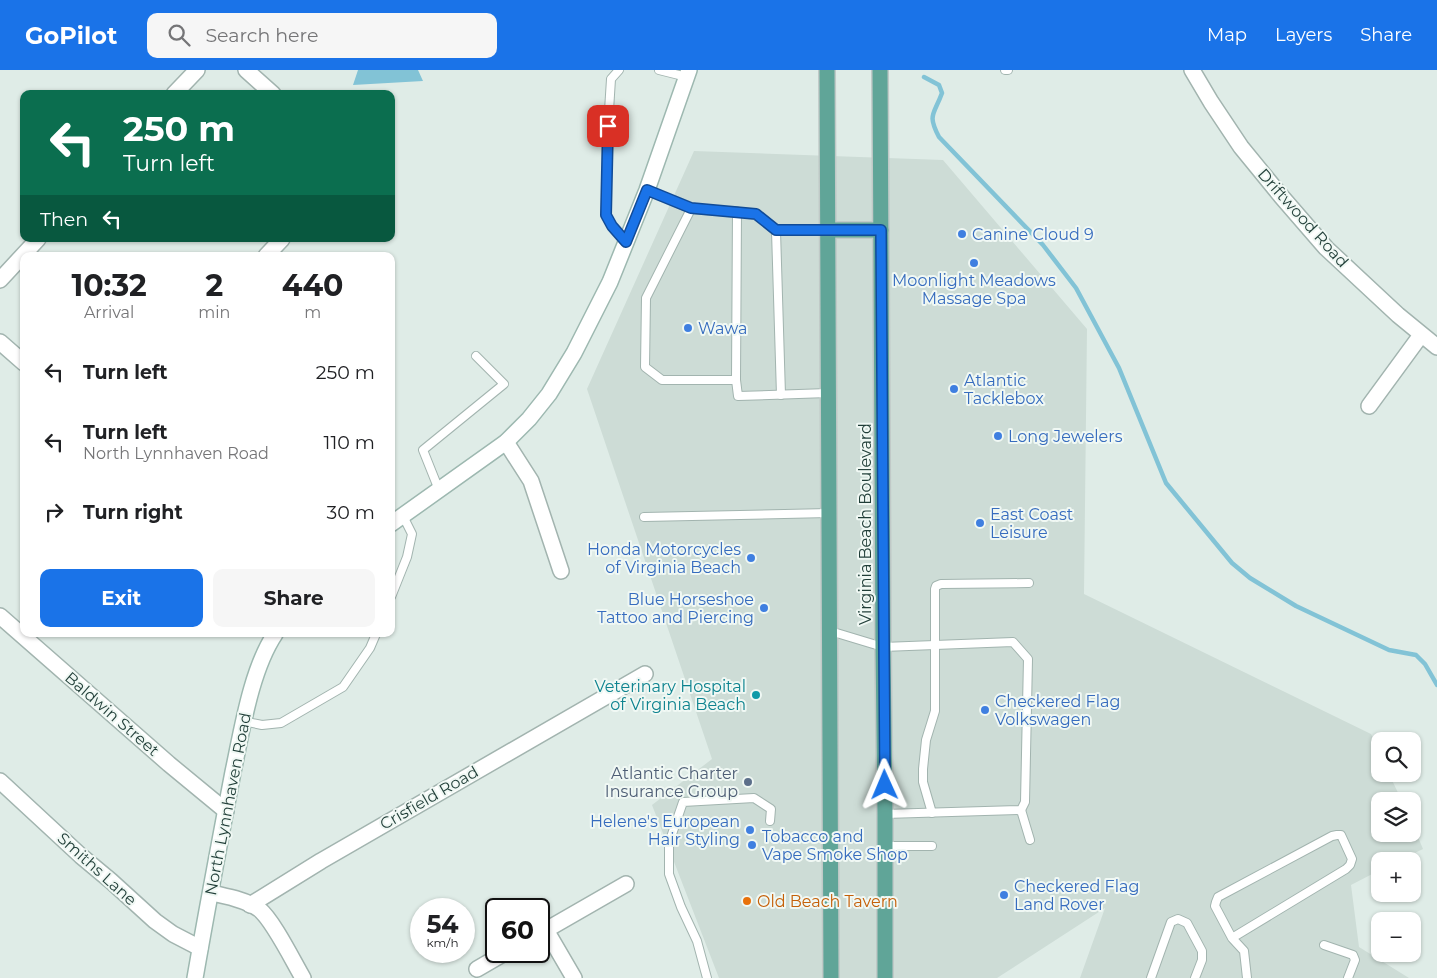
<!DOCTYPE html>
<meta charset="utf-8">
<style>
:root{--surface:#fff;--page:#f6f6f6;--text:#202124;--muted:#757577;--accent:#1a73e8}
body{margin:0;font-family:Montserrat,sans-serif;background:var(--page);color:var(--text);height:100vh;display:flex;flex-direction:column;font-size:19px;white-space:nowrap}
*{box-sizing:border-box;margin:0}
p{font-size:16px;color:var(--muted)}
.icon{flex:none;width:28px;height:28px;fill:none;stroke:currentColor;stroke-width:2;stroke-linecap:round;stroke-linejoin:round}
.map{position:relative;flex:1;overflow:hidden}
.drawer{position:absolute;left:20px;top:182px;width:375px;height:385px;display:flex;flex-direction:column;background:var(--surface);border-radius:10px;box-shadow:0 1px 4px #0004}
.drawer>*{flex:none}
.hud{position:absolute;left:20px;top:20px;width:375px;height:152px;border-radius:10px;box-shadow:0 1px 4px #0004;background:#0b6e4f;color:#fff;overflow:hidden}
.buttons{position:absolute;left:1371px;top:662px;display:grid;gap:10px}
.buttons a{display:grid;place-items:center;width:50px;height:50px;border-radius:10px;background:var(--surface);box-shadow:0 1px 4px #0004;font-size:25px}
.speed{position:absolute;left:410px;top:828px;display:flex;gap:10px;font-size:25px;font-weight:700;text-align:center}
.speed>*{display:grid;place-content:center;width:65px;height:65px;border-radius:50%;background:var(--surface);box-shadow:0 1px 4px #0004;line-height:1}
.speed small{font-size:12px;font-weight:400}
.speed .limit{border:2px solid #111;border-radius:8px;background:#fff;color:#111}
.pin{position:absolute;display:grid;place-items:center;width:42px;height:42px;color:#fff;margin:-21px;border-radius:10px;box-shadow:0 2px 8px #0006}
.me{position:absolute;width:55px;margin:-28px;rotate:359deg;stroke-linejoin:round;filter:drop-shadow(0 0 4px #0008)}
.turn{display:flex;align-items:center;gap:18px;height:105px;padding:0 20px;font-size:22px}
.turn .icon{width:65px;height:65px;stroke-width:2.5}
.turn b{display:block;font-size:35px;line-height:42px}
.then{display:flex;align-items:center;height:48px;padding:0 20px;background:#0003;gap:10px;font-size:19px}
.eta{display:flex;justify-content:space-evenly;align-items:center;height:85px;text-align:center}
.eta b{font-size:30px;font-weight:700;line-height:35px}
.primary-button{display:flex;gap:10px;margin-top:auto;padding:10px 20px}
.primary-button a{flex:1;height:58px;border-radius:10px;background:var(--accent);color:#fff;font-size:20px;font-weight:700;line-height:58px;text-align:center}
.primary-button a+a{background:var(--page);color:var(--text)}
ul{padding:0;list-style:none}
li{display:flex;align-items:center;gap:15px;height:70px;padding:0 20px}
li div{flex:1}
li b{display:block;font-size:19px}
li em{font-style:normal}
header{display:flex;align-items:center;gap:30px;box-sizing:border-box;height:70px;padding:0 25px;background:var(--accent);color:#fff}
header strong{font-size:24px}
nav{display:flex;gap:28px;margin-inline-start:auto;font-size:18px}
.search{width:350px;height:45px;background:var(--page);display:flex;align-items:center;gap:12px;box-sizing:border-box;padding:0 18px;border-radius:10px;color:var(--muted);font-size:19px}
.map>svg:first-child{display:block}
</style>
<header>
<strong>GoPilot</strong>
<div class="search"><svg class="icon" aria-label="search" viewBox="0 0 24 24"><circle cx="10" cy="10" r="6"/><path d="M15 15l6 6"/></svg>Search here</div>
<nav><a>Map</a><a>Layers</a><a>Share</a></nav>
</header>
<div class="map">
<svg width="1437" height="908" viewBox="0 0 1437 908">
<rect width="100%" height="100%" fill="#dfece7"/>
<path fill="#cddcd6" d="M 694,81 L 943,90 L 1087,259 L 1084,524 L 1371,664 L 1380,684 L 1380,704 L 1389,704 L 1402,731 L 1380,731 L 1380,764 L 1412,764 L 1413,755 L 1423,779 L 1398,791 L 1380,791 L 1380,800 L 1351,815 L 1359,877 L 1409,908 L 1080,908 L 1105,838 L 997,908 L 719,908 L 652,735 L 712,689 L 587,319 Z"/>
<path fill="#82c3d6" d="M 358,0 L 418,0 L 423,11 L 353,15 Z"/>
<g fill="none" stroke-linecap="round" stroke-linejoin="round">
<path stroke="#82c3d6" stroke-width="4.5" d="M 924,7 L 939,15 L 942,23 C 934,45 927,44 939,67 L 1043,175 L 1076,218 L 1119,298 L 1166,413 L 1232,493 L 1250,508 L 1296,536 L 1389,580 L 1416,585 L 1425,594 L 1437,615"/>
<g stroke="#a2b4af" stroke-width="10">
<g id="lane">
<path d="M 619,0 L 611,9 L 607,72 L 606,145 L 612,157 L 626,172"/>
<path d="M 659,0 L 687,7"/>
<path d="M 1005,0 L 1008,0"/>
<path d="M 647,120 L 691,139 L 756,144 L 776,161 L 827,160"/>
<path d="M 691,139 L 646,228 L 645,297 L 662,310 L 736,310 L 738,326 L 828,323"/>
<path d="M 776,161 L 781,325"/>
<path d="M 736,310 L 737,141"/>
<path d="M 439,420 L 423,380 L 504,314 L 476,286"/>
<path d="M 644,447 L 829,443"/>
<path d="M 391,527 L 407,487 L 412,464 L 403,446"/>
<path d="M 830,561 L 883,577 L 1013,572 L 1028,589 L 1025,732 L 1021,740 L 885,744"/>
<path d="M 243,651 L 262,655 L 281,653 L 343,617 L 370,578 L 376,564"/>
<path d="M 1021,740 L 1030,770"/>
<path d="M 932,743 L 923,712 L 923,699 L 926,670 L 935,641 L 935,519 L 936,516 L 941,514 L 1029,513"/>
<path d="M 885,776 L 932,776"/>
<path d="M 1232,868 L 1346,799 L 1350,795 L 1352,789 L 1341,765 L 1337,765 L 1332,766 L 1218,827 L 1216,832 L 1215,836 L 1232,868 L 1244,881 L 1247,908"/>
<path d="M 1324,875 L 1353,885 L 1355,890 L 1348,908"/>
<path d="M 707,908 L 697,871 L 681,837 L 669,804 L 669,773 L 683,732 L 754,728 L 771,739 L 770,751"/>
<path d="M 1151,908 L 1171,852 L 1178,849 L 1187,853 L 1202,881 L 1202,890 L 1195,908"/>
</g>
</g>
<g stroke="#a2b4af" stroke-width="18">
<g id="street">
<path d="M 246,0 L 273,24"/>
<path d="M 1192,0 L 1211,32 L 1241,77 L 1281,126 L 1326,178 L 1398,245 L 1437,277"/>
<path d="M 174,24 L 197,0"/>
<path d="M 266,186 L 282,169"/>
<path d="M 0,210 L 38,169"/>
<path d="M 0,272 L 24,293"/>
<path d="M 1369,336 L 1421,265"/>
<path d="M 506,372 L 531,411 L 561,501"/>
<path d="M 0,546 L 169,694 L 226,741"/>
<path d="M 0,711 L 81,786 L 111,811 L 155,851 L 173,864 L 200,878"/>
<path d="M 211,823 C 226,826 246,830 259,839 C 273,850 293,891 303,908"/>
<path d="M 250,835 L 321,791 L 645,604"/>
<path d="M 546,860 L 574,908"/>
<path d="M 539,864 L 626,814"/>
<path d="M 477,899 L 508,881"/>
</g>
</g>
<g stroke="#9db8b0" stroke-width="18">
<g id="secondary">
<path d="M 391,454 L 506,372 L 529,349 L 549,324 L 574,283 L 610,212 L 647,120 L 689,0"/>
<path d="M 195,908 C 207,839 220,770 233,702 C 242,660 251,600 275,564"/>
</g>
</g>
<g stroke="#c0c9c7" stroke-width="18">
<g id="primary">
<path d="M 827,0 L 831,908"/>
<path d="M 880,0 L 883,577 L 885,744 L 885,908"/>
<path d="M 827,160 L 881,160"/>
</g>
</g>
<use href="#lane" stroke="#fff" stroke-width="8"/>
<use href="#street" stroke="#fff" stroke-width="15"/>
<use href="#secondary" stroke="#fff" stroke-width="15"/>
<use href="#primary" stroke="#60a598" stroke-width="15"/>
</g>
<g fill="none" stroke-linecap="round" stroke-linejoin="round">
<g stroke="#114b97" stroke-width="12">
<path id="route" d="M 608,56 L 606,145 L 612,156 L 626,172 L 647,120 L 691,138 L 756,144 L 776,160 L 881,160 L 885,715"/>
</g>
<use href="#route" stroke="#1a73e8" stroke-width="9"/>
</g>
<g fill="#3f7fe0" stroke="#f0f8f4" stroke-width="2">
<circle cx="962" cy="164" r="5"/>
<circle cx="974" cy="193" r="5"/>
<circle cx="688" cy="258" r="5"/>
<circle cx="954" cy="319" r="5"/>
<circle cx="998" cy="366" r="5"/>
<circle cx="980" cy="453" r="5"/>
<circle cx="751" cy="488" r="5"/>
<circle cx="764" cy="538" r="5"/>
<circle cx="985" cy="640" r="5"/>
<circle cx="750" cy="760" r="5"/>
<circle cx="752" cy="775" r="5"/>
<circle cx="1004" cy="825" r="5"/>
</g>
<circle fill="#0f9aa8" stroke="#f0f8f4" stroke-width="2" cx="756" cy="625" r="5"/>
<circle fill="#5c6f8a" stroke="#f0f8f4" stroke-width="2" cx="748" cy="712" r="5"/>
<circle fill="#e8710a" stroke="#f0f8f4" stroke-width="2" cx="747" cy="831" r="5"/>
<g text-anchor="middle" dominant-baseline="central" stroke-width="4" stroke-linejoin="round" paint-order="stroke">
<g font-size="16" fill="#1f3d37" stroke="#f0f8f4">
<text transform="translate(1303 148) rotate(48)">Driftwood Road</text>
<text transform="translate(865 454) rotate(-90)">Virginia Beach Boulevard</text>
<text transform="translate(112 644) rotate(41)">Baldwin Street</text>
<text transform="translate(429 728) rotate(-30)">Crisfield Road</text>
<text transform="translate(228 734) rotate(-79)">North Lynnhaven Road</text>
<text transform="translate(97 799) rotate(42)">Smiths Lane</text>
</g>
<g font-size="16" fill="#366cbe" stroke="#f0f8f4" text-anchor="start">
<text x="972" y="164">Canine Cloud 9</text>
<text x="974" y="210" text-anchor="middle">Moonlight Meadows<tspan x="974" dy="18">Massage Spa</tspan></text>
<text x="698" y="258">Wawa</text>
<text x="964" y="310">Atlantic<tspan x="964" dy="18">Tacklebox</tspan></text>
<text x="1008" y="366">Long Jewelers</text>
<text x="990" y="444">East Coast<tspan x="990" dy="18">Leisure</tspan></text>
<text x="741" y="479" text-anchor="end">Honda Motorcycles<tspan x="741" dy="18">of Virginia Beach</tspan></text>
<text x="754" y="529" text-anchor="end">Blue Horseshoe<tspan x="754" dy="18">Tattoo and Piercing</tspan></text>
<text x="995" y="631">Checkered Flag<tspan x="995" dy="18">Volkswagen</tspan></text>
<text x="740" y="751" text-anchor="end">Helene's European<tspan x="740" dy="18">Hair Styling</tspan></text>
<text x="762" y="766">Tobacco and<tspan x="762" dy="18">Vape Smoke Shop</tspan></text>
<text x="1014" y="816">Checkered Flag<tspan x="1014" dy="18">Land Rover</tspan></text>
</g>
<g font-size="16" fill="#0d838f" stroke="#f0f8f4" text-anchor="end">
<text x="746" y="616">Veterinary Hospital<tspan x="746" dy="18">of Virginia Beach</tspan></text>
</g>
<g font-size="16" fill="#4e5e75" stroke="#f0f8f4" text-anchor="end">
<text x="738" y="703">Atlantic Charter<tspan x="738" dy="18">Insurance Group</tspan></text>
</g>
<g font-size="16" fill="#c56008" stroke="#f0f8f4" text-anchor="start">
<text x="757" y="831">Old Beach Tavern</text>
</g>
</g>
</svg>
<div class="buttons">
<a><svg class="icon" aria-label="search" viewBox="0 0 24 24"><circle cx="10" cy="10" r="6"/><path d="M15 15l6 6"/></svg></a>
<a><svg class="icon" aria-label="layers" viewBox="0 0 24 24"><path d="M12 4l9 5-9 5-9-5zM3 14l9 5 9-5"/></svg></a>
<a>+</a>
<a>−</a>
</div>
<div class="speed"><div>54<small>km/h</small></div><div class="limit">60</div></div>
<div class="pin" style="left:608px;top:56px;background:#d93025"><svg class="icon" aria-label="arrive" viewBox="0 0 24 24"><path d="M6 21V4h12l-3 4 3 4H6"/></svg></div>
<svg class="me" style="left:885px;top:715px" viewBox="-20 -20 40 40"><path d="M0-17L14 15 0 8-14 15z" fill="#1a73e8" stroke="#fff" stroke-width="4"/></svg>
<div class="hud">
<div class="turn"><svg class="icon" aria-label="left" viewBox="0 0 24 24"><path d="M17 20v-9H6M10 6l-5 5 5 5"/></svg><div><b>250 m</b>Turn left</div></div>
<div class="then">Then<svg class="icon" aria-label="left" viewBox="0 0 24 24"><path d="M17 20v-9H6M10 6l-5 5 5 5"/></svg></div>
</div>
<section class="drawer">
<div class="eta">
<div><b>10:32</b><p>Arrival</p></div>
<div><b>2</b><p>min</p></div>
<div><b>440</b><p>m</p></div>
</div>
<ul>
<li><svg class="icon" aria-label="left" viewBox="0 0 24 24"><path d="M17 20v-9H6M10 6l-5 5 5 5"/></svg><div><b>Turn left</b></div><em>250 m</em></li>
<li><svg class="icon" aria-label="left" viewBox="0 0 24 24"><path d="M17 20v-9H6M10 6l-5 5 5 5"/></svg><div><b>Turn left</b><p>North Lynnhaven Road</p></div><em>110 m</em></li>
<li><svg class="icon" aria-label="right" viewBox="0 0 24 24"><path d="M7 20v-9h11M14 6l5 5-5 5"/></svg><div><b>Turn right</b></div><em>30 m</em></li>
</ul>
<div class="primary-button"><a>Exit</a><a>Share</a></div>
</section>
</div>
